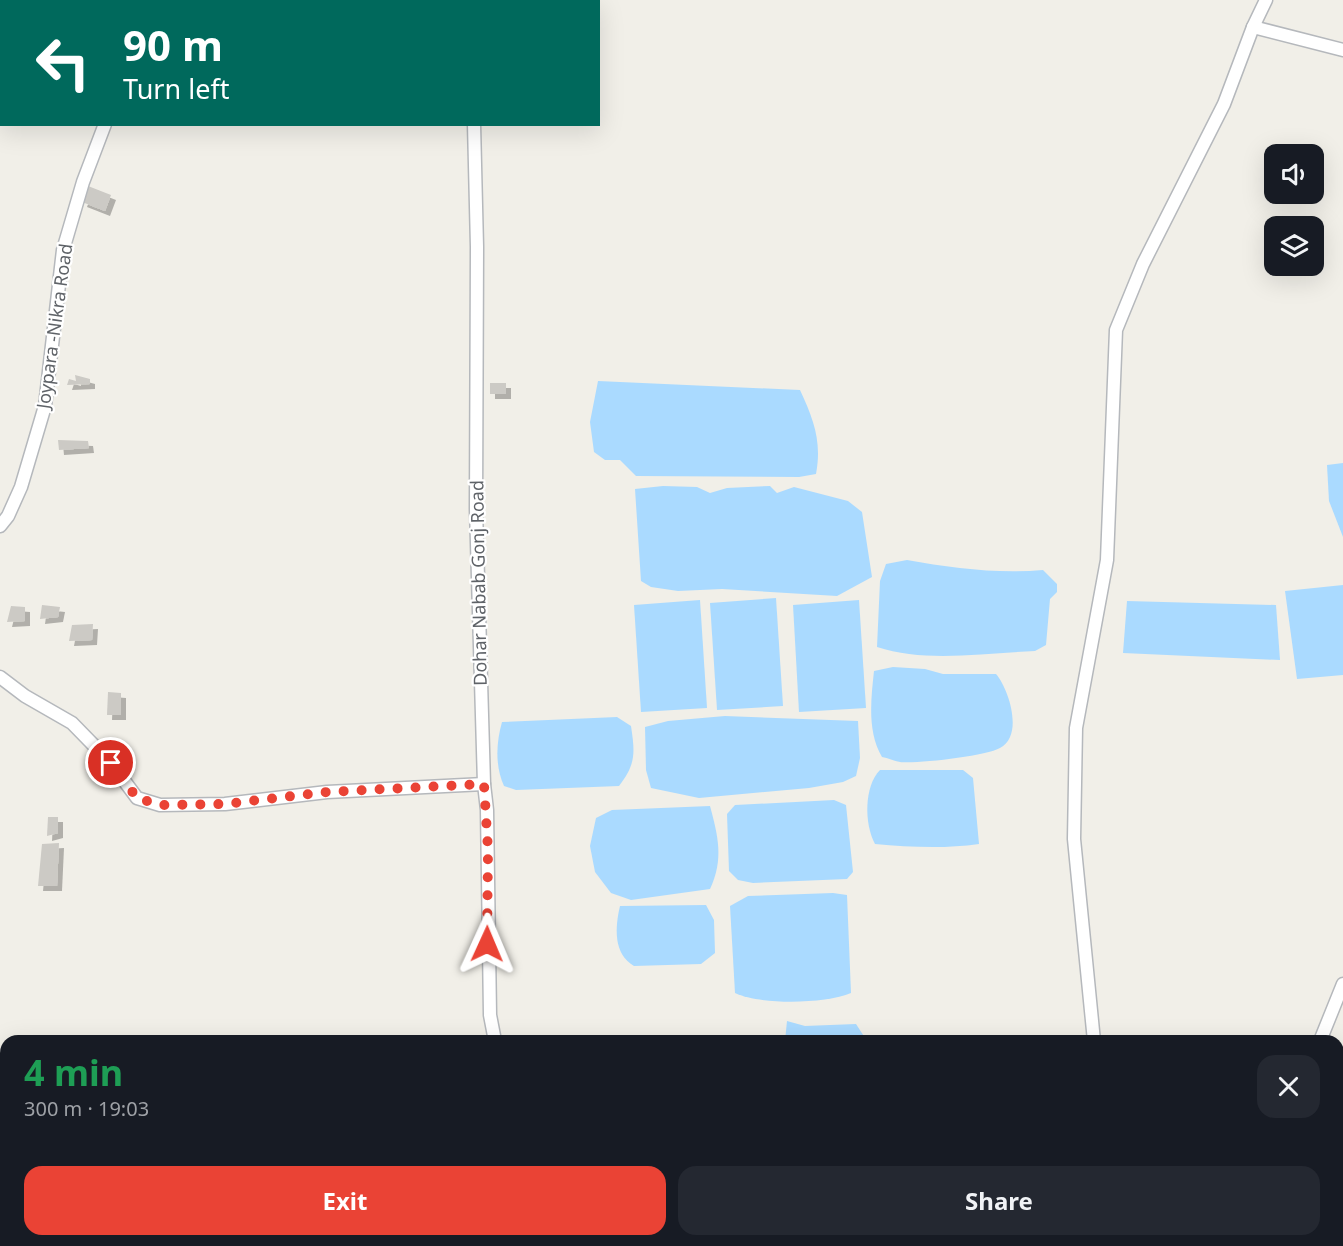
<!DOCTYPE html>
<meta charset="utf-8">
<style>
:root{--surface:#171b24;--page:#242831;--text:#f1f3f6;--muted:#9ea1a6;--accent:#ea4335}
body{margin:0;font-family:"Noto Sans",sans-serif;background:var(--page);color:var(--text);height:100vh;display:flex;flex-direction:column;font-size:22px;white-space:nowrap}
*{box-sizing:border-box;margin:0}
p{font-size:20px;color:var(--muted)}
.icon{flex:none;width:33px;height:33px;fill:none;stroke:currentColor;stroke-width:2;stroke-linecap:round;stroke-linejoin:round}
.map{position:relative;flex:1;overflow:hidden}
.details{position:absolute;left:0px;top:1035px;width:1344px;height:212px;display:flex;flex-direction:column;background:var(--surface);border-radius:18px 18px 0 0;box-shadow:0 6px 24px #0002}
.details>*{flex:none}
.top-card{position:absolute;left:0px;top:0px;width:600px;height:126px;box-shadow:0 6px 24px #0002;background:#00695c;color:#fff;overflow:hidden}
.buttons{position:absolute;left:1264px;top:144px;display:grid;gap:12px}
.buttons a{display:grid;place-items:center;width:60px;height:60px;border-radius:12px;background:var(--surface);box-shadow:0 6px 24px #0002;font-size:30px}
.pin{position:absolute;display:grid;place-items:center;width:51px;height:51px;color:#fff;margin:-26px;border:3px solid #fff;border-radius:50%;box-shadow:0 2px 6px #0007}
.me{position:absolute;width:66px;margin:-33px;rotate:1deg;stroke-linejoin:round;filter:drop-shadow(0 0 4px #0008)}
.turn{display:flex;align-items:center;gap:21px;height:126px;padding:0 24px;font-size:27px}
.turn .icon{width:78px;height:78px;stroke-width:2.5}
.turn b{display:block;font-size:42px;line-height:51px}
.round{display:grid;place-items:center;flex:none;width:63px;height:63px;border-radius:18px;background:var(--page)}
.summary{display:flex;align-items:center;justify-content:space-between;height:102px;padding:0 24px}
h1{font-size:36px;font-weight:700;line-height:45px;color:#1e9e55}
.cta{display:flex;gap:12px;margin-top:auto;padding:12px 24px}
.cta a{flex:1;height:69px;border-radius:18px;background:var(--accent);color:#fff;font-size:24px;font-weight:700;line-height:69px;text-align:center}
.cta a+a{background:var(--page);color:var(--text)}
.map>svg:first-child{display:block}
</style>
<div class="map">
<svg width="1343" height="1246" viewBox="0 0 1343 1246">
<defs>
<filter id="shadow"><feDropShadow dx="5" dy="5" stdDeviation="0" flood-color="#0004"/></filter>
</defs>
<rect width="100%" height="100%" fill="#f1efe8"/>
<g fill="#aadaff">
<path d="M 598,381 L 800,390 C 814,420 822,442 816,474 L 799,477 L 636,476 L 620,460 L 605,460 L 594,452 L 590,422 Z"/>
<path d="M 1343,463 L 1343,537 L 1329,501 L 1327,465 Z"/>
<path d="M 663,486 L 697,487 L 710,493 L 727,488 L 770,486 L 777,493 L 794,487 L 848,501 L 862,512 L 872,577 L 837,596 L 722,589 L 678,591 L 651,587 L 641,581 L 635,489 Z"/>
<path d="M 907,560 C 952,568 997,574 1043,570 L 1057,584 L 1057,592 L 1050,599 L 1046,645 L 1035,651 C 984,653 925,663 877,647 L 880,581 L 886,564 Z"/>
<path d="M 1343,585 L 1343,675 L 1297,679 L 1285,591 Z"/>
<path d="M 776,598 L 783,706 L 717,710 L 710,603 Z"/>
<path d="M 700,600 L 707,708 L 641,712 L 634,605 Z"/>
<path d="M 859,600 L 866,708 L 799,712 L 793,605 Z"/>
<path d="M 1127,601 L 1276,605 L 1280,660 L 1123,653 Z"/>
<path d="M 893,667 L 925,669 L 943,674 L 996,674 C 1009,689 1024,736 1000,748 C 986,756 917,764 900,762 C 894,761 888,758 882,757 C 867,732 871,699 874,671 Z"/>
<path d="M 725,716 L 858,721 L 860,758 L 856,776 L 843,782 L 809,788 L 699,798 L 651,788 L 646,770 L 645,727 L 668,721 Z"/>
<path d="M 617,717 L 631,726 C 635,753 636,764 619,786 L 516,790 L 504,786 C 495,766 496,743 502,722 Z"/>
<path d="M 880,770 L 963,770 L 973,778 L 979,844 C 944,849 909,847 875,844 C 864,824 864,786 880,770 Z"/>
<path d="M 834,800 L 846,805 L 853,872 L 847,879 L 753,883 L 738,880 L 729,871 L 727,814 L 735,805 Z"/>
<path d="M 710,806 C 718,836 724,859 710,889 L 631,900 L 611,893 L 595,872 L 590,846 L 596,818 L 612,810 Z"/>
<path d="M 833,893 L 847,895 L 851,993 C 825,1004 760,1005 735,993 L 730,906 L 748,896 Z"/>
<path d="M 706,905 L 714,920 L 715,953 L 701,964 L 634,966 C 613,954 615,927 620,906 Z"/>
<path d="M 787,1021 L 805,1026 L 856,1024 L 867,1041 L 785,1041 Z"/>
</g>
<g fill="#cccac5" filter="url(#shadow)">
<path d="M 88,186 L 111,195 L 105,211 L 82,202 Z"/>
<path d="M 75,375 L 90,379 L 90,384 L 67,385 L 69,379 L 76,381 Z"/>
<rect x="490" y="383" width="16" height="11"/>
<path d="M 58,440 L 88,441 L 89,448 L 59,450 Z"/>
<path d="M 42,605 L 60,607 L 58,617 L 40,619 Z"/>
<path d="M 11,606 L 25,607 L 25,621 L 7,622 Z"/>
<path d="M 93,624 L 92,640 L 69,641 L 72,625 Z"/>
<path d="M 108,692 L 121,693 L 121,715 L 107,715 Z"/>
<path d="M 48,817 L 58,817 L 58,833 L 47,836 Z"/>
<path d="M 59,843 L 57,886 L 38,886 L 42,844 Z"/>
</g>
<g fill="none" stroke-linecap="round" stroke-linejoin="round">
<g stroke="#b5b8bc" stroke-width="15">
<g id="street">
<path d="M 467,0 L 467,2"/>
<path d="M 133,2 L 133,0"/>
<path d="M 1253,27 L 1343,50"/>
<path d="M 474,124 L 477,247 L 476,509 L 484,784 L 487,810 L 490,1015 L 495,1041"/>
<path d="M 0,526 L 8,516 L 21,487 L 45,406 L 63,250 L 83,182 L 105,124"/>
<path d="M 0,677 L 25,696 L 72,723 L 111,763 L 137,798 L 160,805 L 225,804 L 327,792 L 484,784"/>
<path d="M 1094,1041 L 1074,839 L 1076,728 L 1107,560 L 1116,330 L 1143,264 L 1224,104 L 1253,27 L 1266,0"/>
<path d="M 1320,1041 L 1343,984"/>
<path d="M 147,1240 L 147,1246"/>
<path d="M 484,1240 L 490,1246"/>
<path d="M 542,1240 L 544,1246"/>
<path d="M 922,1240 L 924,1246"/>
<path d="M 1097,1240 L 1097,1246"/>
<path d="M 403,1246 L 403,1240"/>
<path d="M 1273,1246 L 1274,1240"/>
</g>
</g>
<use href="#street" stroke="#fff" stroke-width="12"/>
</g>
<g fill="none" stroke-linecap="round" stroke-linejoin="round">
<path stroke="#ea4335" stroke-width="10" stroke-dasharray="0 18" d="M 111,763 L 137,798 L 160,805 L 225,804 L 327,792 L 484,784 L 488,850 L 487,944"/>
</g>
<g text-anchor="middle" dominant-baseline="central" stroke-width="4.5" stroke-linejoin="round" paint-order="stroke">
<g font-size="18" fill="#5f6368" stroke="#fff">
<text transform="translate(54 326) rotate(-82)">Joypara -Nikra Road</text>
<text transform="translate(478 583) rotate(-91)">Dohar Nabab Gonj Road</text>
</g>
</g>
</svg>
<div class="buttons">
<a><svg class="icon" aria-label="sound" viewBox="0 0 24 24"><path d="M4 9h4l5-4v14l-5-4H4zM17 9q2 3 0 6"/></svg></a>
<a><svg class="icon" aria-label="layers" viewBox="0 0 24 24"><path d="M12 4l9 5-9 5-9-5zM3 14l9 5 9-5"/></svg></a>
</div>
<div class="pin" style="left:111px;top:763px;background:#d93025"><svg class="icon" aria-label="arrive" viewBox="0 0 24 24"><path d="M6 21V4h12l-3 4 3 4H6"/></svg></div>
<svg class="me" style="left:487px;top:944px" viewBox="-20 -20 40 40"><path d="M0-17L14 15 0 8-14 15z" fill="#ea4335" stroke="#fff" stroke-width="4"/></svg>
<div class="top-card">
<div class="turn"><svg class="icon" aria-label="left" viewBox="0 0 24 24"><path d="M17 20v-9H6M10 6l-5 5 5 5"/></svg><div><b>90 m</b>Turn left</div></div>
</div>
<section class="details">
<div class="summary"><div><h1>4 min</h1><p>300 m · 19:03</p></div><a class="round"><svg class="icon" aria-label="close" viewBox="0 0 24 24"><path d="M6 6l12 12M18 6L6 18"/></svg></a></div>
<div class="cta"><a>Exit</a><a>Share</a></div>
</section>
</div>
